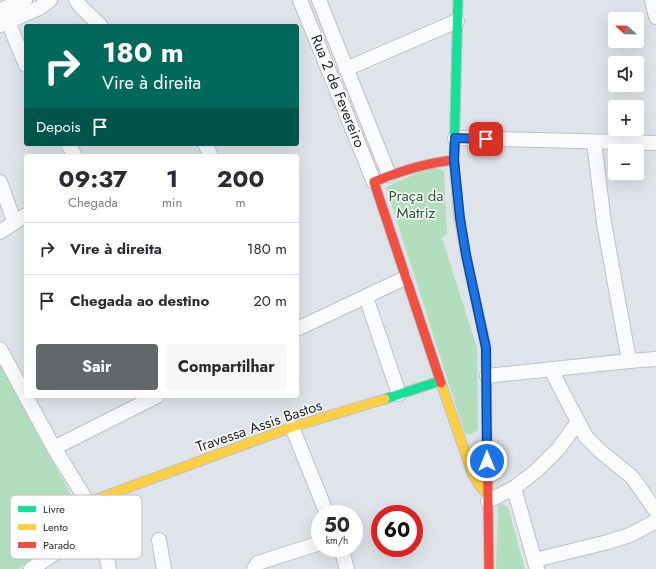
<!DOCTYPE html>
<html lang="pt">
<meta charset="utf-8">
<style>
:root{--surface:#fff;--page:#f7f7f7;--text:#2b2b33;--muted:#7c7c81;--line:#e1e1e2;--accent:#62676a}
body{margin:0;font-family:Jost,sans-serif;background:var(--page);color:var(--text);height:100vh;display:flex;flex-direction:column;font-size:15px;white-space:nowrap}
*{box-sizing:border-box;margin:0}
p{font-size:13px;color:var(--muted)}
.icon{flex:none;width:22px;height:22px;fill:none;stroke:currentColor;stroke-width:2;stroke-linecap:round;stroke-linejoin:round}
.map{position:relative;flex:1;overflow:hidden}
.sheet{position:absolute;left:24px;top:154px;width:275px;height:244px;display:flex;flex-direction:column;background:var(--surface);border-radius:4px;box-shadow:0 4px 16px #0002}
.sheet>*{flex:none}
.hud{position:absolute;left:24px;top:24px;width:275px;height:122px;border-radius:4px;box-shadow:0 4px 16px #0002;background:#00695c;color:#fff;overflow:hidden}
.needle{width:26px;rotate:292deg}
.fabs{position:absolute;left:608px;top:12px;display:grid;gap:8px}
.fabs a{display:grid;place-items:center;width:36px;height:36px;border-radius:4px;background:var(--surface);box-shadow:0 4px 16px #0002;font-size:20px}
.speed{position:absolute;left:311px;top:505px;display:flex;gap:8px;font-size:20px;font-weight:700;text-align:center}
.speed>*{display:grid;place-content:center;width:52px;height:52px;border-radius:50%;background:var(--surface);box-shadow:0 4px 16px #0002;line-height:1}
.speed small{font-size:10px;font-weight:400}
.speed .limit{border:6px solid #d22;background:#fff;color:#111}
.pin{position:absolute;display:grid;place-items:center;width:34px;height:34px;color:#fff;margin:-17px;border-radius:8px;box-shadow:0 2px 6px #0006}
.me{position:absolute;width:44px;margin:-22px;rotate:0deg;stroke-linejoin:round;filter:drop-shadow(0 0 3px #0008)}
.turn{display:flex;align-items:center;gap:14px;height:84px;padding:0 12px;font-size:18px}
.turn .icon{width:52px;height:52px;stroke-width:2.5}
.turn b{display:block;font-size:28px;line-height:34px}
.then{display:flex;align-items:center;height:38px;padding:0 12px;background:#0003;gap:8px;font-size:15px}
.eta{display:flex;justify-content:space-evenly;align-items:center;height:68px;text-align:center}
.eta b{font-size:24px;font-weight:700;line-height:28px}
.button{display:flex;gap:8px;margin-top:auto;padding:8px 12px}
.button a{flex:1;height:46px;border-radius:4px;background:var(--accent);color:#fff;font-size:16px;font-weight:700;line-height:46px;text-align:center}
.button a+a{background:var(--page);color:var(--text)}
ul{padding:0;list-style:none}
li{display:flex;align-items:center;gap:12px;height:52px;padding:0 12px;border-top:1px solid var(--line)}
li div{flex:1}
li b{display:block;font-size:15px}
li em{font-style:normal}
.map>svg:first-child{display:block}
</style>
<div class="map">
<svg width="656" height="569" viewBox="0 0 656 569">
<rect width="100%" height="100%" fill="#dee4e9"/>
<g fill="#b2debe">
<path d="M 433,166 L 444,171 L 447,234 L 442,238 L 477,348 L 478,430 L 472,434 L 465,434 L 386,187 Z"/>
<path d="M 0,365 L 88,526 L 18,569 L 0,569 Z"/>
<path d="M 503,504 L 508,507 L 525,569 L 496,569 L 498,505 Z"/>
</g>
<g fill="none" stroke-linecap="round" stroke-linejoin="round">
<g stroke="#bcc1c5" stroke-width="16">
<g id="street">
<path d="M 76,0 L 82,8 L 101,26"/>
<path d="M 300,0 L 374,182"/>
<path d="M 319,0 L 389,175"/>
<path d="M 652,0 L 656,17"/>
<path d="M 0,10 L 25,0"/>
<path d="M 8,22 L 26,65"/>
<path d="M 0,25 L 39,8 L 50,0"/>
<path d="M 346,69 L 457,21"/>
<path d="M 455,138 L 656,143"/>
<path d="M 594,142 L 604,223 L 629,361"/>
<path d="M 68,144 L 75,156"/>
<path d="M 205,144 L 211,156"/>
<path d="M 0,182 L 14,221"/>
<path d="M 0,232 L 26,215"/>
<path d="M 366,297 L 399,394"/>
<path d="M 297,329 L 405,278"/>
<path d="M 0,349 L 54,448 L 95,514 L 102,532 L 109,569"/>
<path d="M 551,370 L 586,437 L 600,451 L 632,477 L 656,511"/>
<path d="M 487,376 L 629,361 L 656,359"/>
<path d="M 292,427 L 327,514"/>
<path d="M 54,448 L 157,396"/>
<path d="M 514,488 L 536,471 L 559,448 L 578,422"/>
<path d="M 488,501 L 514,488 L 537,569"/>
<path d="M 159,540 L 164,569"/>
<path d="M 341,548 L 347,569"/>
<path d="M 535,560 L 608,542 L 630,535 L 656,521"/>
<path d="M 31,569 L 100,524"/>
<path d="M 254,569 L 258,563 L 320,543"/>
</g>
</g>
<g stroke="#bcc1c5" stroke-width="11">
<g id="fast">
<path d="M 457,195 L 454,160 L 458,0"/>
<path d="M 385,399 L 440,381"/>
</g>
</g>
<g stroke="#bcc1c5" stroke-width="11">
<g id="slow">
<path d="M 457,195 L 459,218 L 466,255 L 486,347 L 487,431"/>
<path d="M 441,383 L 472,473 L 479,485 L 487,494"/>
<path d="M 89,502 L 292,427 L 385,399"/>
</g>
</g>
<g stroke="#bcc1c5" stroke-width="11">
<g id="jam">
<path d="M 441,383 L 374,182 C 400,171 426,163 454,160"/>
<path d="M 487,431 L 489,569"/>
</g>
</g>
<use href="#street" stroke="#fafbfc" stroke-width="14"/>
<use href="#fast" stroke="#16e098" stroke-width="9"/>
<use href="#slow" stroke="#ffcf43" stroke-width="9"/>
<use href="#jam" stroke="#f24e42" stroke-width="9"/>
</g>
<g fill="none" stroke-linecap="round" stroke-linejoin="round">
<g stroke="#114b97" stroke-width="10">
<path id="route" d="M 486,139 L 455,138 L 454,160 L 460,218 L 466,255 L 486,348 L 487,461"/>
</g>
<use href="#route" stroke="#1a73e8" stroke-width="7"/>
</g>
<g text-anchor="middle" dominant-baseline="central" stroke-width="3" stroke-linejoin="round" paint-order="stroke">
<g font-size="15" fill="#1f2326" stroke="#fff">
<text transform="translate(338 91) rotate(68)">Rua 2 de Fevereiro</text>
<text transform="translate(259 426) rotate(-19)">Travessa Assis Bastos</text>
</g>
<g font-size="15" fill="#20592e" stroke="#fff">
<text x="416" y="196">Praça da<tspan x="416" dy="17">Matriz</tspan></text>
</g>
</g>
<rect x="10" y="495" width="132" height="64" rx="6" fill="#fff" stroke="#bcbdbe" stroke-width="1"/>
<rect x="18" y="506" width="18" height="6" fill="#16e098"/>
<rect x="18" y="524" width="18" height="6" fill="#ffcf43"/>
<rect x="18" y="542" width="18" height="6" fill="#f24e42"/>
<g font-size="11" fill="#1f2326">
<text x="43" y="513">Livre</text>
<text x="43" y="531">Lento</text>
<text x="43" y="549">Parado</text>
</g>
</svg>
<div class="fabs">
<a><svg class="needle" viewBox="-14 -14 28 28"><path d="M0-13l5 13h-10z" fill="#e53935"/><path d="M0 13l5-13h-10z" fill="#7c7c81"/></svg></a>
<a><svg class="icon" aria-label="sound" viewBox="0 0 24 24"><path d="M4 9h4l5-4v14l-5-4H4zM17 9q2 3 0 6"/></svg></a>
<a>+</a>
<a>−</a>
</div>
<div class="speed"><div>50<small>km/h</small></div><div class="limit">60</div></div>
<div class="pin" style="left:486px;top:139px;background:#d93025"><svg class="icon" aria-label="arrive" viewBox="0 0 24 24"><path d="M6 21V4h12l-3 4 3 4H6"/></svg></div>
<svg class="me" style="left:487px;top:461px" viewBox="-20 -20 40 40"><circle r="17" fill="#1a73e8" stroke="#fff" stroke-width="3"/><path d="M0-11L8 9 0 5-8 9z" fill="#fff"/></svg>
<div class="hud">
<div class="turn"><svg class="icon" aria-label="right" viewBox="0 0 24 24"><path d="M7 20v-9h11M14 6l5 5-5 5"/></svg><div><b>180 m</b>Vire à direita</div></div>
<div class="then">Depois<svg class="icon" aria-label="arrive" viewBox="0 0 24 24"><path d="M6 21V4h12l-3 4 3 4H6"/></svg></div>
</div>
<section class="sheet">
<div class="eta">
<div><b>09:37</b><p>Chegada</p></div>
<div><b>1</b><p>min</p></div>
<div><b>200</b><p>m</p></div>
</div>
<ul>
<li><svg class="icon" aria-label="right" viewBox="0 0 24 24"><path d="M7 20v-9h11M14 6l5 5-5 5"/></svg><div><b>Vire à direita</b></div><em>180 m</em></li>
<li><svg class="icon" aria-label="arrive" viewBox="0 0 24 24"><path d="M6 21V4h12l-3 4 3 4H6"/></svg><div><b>Chegada ao destino</b></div><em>20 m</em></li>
</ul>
<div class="button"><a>Sair</a><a>Compartilhar</a></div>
</section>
</div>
